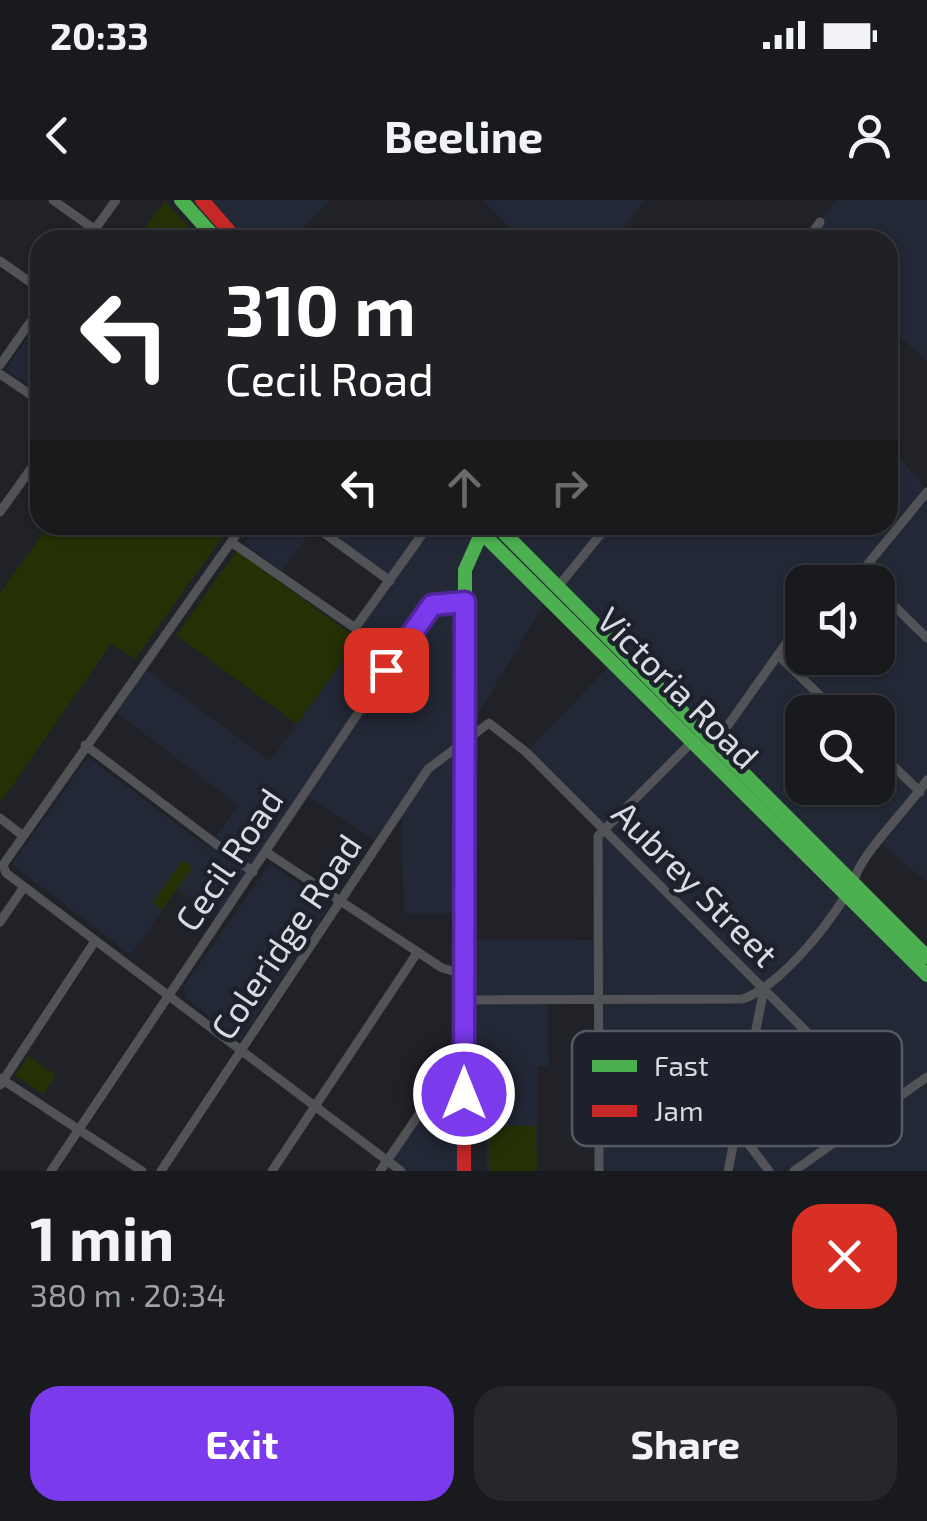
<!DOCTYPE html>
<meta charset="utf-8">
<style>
:root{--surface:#181a1e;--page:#25272b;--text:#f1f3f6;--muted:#9fa1a4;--line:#36383c;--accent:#7c3aed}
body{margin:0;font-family:"Exo 2",sans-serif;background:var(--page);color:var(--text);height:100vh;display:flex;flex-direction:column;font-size:38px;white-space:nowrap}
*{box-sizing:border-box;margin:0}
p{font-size:32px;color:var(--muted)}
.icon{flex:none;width:55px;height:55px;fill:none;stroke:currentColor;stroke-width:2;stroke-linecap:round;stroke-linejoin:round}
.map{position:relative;height:971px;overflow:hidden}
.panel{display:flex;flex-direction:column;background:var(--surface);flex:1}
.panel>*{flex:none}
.guide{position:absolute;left:30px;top:30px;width:868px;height:305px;border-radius:30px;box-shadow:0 2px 8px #0004,0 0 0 2px var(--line);background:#202124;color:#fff;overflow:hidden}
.controls{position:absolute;left:785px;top:365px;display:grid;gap:20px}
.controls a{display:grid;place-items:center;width:110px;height:110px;border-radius:20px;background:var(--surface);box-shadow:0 2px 8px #0004,0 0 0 2px var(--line);font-size:50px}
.pin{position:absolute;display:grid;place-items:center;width:85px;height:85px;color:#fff;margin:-42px;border-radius:20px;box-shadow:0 5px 15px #0006}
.me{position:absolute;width:110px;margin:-55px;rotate:0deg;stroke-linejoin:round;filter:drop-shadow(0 0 8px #0008)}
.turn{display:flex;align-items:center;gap:35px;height:210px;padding:0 30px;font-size:45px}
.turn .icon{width:130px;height:130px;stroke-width:2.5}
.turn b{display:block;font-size:70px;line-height:85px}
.lanes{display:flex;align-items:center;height:95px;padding:0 30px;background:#0003;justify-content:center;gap:50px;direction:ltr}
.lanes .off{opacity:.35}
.round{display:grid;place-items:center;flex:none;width:105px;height:105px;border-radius:30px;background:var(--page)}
.overview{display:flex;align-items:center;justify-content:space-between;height:170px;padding:0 30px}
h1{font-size:60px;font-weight:700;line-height:75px}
.cta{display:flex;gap:20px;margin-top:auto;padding:20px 30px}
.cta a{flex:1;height:115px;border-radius:30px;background:var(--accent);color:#fff;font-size:40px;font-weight:700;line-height:115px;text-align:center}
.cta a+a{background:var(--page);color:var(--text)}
.status{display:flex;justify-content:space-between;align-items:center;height:70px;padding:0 50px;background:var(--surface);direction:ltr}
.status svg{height:28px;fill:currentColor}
header{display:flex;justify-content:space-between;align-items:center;height:130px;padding:0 30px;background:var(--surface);font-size:45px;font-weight:700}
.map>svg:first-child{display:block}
</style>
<div class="status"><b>20:33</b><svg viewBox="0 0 49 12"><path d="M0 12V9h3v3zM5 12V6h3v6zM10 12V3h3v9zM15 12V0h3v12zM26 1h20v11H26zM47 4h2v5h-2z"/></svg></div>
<header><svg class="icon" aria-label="back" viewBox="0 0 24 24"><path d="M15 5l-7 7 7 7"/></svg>Beeline<svg class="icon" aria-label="person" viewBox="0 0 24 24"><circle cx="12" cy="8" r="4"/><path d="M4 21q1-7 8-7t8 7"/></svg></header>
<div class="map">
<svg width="927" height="971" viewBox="0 0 927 971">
<rect width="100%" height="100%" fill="#202228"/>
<g fill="#232836" fill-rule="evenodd">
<path d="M 181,0 L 332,0 L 288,40 L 217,40 Z"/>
<path d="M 483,0 L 645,0 L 614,40 L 521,40 Z"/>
<path d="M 836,0 L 927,0 L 927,161 L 888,126 L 888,40 L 807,40 Z"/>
<path d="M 40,120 L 40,192 L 6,169 Z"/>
<path d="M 888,244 L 927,290 L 927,682 L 880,643 L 856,674 L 855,685 L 927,775 L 927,971 L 599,971 L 597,800 L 548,800 L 549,866 L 538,866 L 538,971 L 487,971 L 486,866 L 465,866 L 464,971 L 401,971 L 387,960 L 464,847 L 464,739 L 597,740 L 598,636 L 603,629 L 526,552 L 612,463 L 548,397 L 463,540 L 464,713 L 404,713 L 401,612 L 379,644 L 305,594 L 221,717 L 177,689 L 131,755 L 12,664 L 88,557 L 207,647 L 203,655 L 238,605 L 111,508 L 141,466 L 270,561 L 358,440 L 355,428 L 390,382 L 313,325 L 888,325 ZM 802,382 L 878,382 L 878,458 L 802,458 ZM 802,512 L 878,512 L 878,588 L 802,588 Z"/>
<path d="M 256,325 L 304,325 L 311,331 L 282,371 L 244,343 Z"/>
<path d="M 270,664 L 323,700 L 327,709 L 240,840 L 186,798 L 184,786 Z"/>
</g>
<g fill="#233105">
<path d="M 165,1 L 200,40 L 135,40 Z"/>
<path d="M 49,325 L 231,325 L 135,459 L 111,444 L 0,603 L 0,393 Z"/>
<path d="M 237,351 L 358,439 L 297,524 L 176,435 Z"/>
<path d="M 183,660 L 193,667 L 162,710 L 152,703 Z"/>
<path d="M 28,856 L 56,875 L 44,894 L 15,876 Z"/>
<path d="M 490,926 L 536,926 L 537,971 L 490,971 Z"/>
</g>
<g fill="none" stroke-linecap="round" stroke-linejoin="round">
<g stroke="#525356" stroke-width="9">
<path d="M 53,0 L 94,29"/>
<path d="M 87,40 L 116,0"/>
<path d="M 807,40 L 820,22"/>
<path d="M 0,61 L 40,89"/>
<path d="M 0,165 L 40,108"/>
<path d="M 0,174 L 40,201"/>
<path d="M 0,312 L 40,256"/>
<path d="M 243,325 L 3,665 L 6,673 L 401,971"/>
<path d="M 313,325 L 390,381"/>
<path d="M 231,342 L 355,428 L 429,325"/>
<path d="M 853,382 L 927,292"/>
<path d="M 557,388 L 608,325"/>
<path d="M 878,390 L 927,438"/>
<path d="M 778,455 L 837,512"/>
<path d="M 85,545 L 253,672"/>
<path d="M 714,545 L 802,421"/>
<path d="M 878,551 L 920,592"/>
<path d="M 0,618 L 22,635"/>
<path d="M 266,652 L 442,768 L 464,774"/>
<path d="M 0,722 L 24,687"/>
<path d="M 465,800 L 742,799 C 780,788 842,711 856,675 C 865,650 910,606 927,580"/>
<path d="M 0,878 L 142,971"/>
<path d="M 0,885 L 95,741"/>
<path d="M 734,935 L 744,938 L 769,971"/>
<path d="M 51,971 L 424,415 L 439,402 L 465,402"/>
<path d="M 161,971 L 428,569 L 489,523 L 526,552 L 883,908"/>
<path d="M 272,971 L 417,753"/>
<path d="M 380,971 L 463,850"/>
<path d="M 599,971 L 598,636 L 695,539"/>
<path d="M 728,971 L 764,789"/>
<path d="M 794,971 L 927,877"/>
</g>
<g stroke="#4caf50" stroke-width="14">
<path d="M 181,0 L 217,40"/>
<path d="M 496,325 L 927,757"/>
<path d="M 477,328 L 927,775"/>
<path d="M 465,568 L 465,370 L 485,325"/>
</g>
<g stroke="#c62828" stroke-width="14">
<path d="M 202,0 L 237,40"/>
<path d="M 464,971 L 465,568"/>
</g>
</g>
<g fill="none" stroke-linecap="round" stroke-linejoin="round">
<g stroke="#51269a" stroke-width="25">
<path id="route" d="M 386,470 L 432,405 L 465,402 L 464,894"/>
</g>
<use href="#route" stroke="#7c3aed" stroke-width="18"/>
</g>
<g text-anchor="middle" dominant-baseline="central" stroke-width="9" stroke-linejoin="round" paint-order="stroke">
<g font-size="35" fill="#d8dbe1" stroke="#1d212b">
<text transform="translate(679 487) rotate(45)">Victoria Road</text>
<text transform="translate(228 659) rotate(-56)">Cecil Road</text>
<text transform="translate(696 683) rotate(45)">Aubrey Street</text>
<text transform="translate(285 736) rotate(-56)">Coleridge Road</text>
</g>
</g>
<rect x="572" y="831" width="330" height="115" rx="15" fill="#1d212b" stroke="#555962" stroke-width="2.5"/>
<rect x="592" y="860" width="45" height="12" fill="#4caf50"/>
<rect x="592" y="905" width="45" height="12" fill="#c62828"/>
<g font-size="28" fill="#d8dbe1">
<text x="654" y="876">Fast</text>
<text x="654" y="921">Jam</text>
</g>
</svg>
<div class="controls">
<a><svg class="icon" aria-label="sound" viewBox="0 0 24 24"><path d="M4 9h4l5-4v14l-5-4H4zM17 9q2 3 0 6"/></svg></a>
<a><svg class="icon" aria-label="search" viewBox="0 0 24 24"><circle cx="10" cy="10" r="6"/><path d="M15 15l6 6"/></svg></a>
</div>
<div class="pin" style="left:386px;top:470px;background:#d93025"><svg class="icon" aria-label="arrive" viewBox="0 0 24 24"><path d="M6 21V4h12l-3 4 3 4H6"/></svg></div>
<svg class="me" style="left:464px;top:894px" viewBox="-20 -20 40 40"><circle r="17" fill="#7c3aed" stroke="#fff" stroke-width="3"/><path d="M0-11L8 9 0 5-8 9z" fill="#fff"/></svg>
<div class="guide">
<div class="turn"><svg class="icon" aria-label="left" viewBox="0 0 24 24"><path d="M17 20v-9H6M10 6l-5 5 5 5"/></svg><div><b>310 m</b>Cecil Road</div></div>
<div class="lanes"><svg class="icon" aria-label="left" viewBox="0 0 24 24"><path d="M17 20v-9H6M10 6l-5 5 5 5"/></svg><svg class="icon off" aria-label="ahead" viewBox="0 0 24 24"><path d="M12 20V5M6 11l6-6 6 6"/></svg><svg class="icon off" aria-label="right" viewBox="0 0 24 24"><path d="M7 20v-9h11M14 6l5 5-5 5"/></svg></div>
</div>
</div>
<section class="panel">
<div class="overview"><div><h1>1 min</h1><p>380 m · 20:34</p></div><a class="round" style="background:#d93025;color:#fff"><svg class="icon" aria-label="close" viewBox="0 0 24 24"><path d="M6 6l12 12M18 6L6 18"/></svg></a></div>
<div class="cta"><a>Exit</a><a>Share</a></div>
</section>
